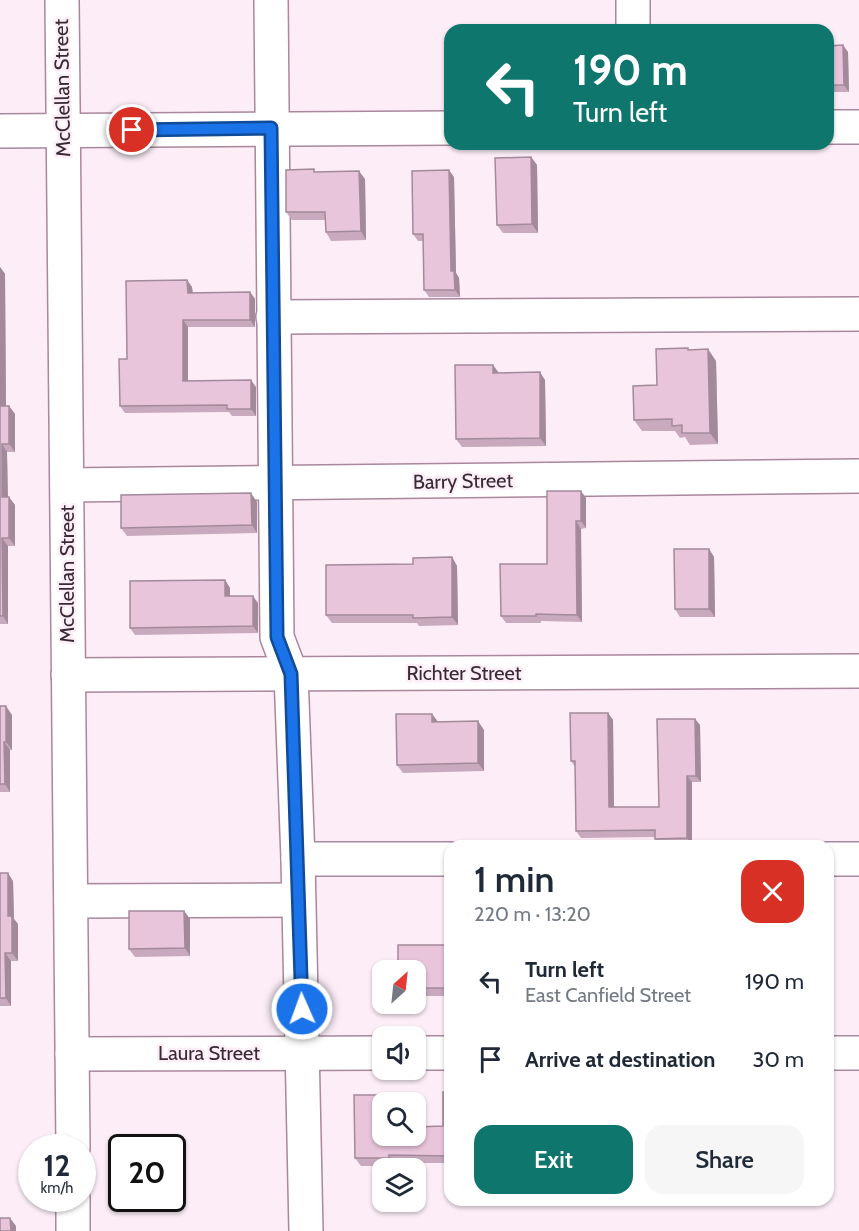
<!DOCTYPE html>
<meta charset="utf-8">
<style>
:root{--surface:#fff;--page:#f6f6f7;--text:#1f2937;--muted:#747a83;--accent:#0f766e}
body{margin:0;font-family:Cabin,sans-serif;background:var(--page);color:var(--text);height:100vh;display:flex;flex-direction:column;font-size:22px;white-space:nowrap}
*{box-sizing:border-box;margin:0}
p{font-size:20px;color:var(--muted)}
.icon{flex:none;width:33px;height:33px;fill:none;stroke:currentColor;stroke-width:2;stroke-linecap:round;stroke-linejoin:round}
.map{position:relative;flex:1;overflow:hidden}
.details{position:absolute;left:444px;top:840px;width:390px;height:366px;display:flex;flex-direction:column;background:var(--surface);border-radius:18px;box-shadow:0 2px 4px #0004}
.details>*{flex:none}
.banner{position:absolute;left:444px;top:24px;width:390px;height:126px;border-radius:18px;box-shadow:0 2px 4px #0004;background:#0f766e;color:#fff;overflow:hidden}
.needle{width:39px;rotate:27deg}
.controls{position:absolute;left:372px;top:960px;display:grid;gap:12px}
.controls a{display:grid;place-items:center;width:54px;height:54px;border-radius:12px;background:var(--surface);box-shadow:0 2px 4px #0004;font-size:30px}
.speed{position:absolute;left:18px;top:1134px;display:flex;gap:12px;font-size:30px;font-weight:700;text-align:center}
.speed>*{display:grid;place-content:center;width:78px;height:78px;border-radius:50%;background:var(--surface);box-shadow:0 2px 4px #0004;line-height:1}
.speed small{font-size:15px;font-weight:400}
.speed .limit{border:3px solid #111;border-radius:9px;background:#fff;color:#111}
.pin{position:absolute;display:grid;place-items:center;width:51px;height:51px;color:#fff;margin:-26px;border:3px solid #fff;border-radius:50%;box-shadow:0 2px 6px #0007}
.me{position:absolute;width:66px;margin:-33px;rotate:358deg;stroke-linejoin:round;filter:drop-shadow(0 0 4px #0008)}
.turn{display:flex;align-items:center;gap:21px;height:126px;padding:0 30px;font-size:27px}
.turn .icon{width:78px;height:78px;stroke-width:2.5}
.turn b{display:block;font-size:42px;line-height:51px}
.round{display:grid;place-items:center;flex:none;width:63px;height:63px;border-radius:18px;background:var(--page)}
.overview{display:flex;align-items:center;justify-content:space-between;height:102px;padding:0 30px}
h1{font-size:36px;font-weight:600;line-height:45px}
.cta{display:flex;gap:12px;margin-top:auto;padding:12px 30px}
.cta a{flex:1;height:69px;border-radius:18px;background:var(--accent);color:#fff;font-size:24px;font-weight:600;line-height:69px;text-align:center}
.cta a+a{background:var(--page);color:var(--text)}
ul{padding:0;list-style:none}
li{display:flex;align-items:center;gap:18px;height:78px;padding:0 30px}
li div{flex:1}
li b{display:block;font-size:22px}
li em{font-style:normal}
.map>svg:first-child{display:block}
</style>
<div class="map">
<svg width="859" height="1231" viewBox="0 0 859 1231">
<rect width="100%" height="100%" fill="#fcedf6"/>
<g fill="none" stroke-linecap="round" stroke-linejoin="round">
<g stroke="#a9879c" stroke-width="36">
<g id="minor">
<path d="M 62,0 L 73,1148"/>
<path d="M 271,0 L 277,637 L 291,674 L 298,859 L 306,1231"/>
<path d="M 633,30 L 633,0"/>
<path d="M 828,127 L 859,127"/>
<path d="M 0,131 L 450,128"/>
<path d="M 273,317 L 859,314"/>
<path d="M 67,485 L 859,476"/>
<path d="M 68,675 L 859,671"/>
<path d="M 298,859 L 450,859"/>
<path d="M 828,859 L 859,859"/>
<path d="M 71,901 L 298,900"/>
<path d="M 416,1053 L 450,1053"/>
<path d="M 828,1053 L 859,1053"/>
<path d="M 72,1054 L 382,1053"/>
<path d="M 73,1198 L 73,1231"/>
</g>
</g>
<use href="#minor" stroke="#fff" stroke-width="33"/>
</g>
<g fill="#c8a9bd">
<path d="M 828,46 L 848,52 L 849,92 L 828,92 Z"/>
<path d="M 531,157 L 537,165 L 538,233 L 503,233 L 497,225 Z"/>
<path d="M 316,172 L 365,179 L 366,240 L 331,241 L 326,232 L 325,220 L 292,220 L 286,212 Z"/>
<path d="M 454,177 L 456,273 L 459,278 L 460,297 L 429,297 L 424,290 L 423,241 L 418,241 L 413,234 Z"/>
<path d="M 0,267 L 5,274 L 6,406 L 9,406 L 15,414 L 15,452 L 7,452 L 8,497 L 15,505 L 15,546 L 8,546 L 8,624 L 0,624 Z"/>
<path d="M 187,280 L 192,287 L 193,293 L 250,292 L 255,299 L 255,327 L 188,327 L 188,381 L 256,387 L 256,416 L 232,416 L 229,412 L 125,413 L 120,406 L 127,359 Z"/>
<path d="M 689,350 L 716,361 L 718,444 L 690,445 L 685,437 L 680,438 L 675,431 L 642,431 L 634,420 L 657,385 Z"/>
<path d="M 499,373 L 545,380 L 546,446 L 462,447 L 456,439 Z"/>
<path d="M 586,498 L 586,528 L 581,529 L 582,622 L 541,621 L 541,623 L 506,623 L 501,616 L 547,564 Z"/>
<path d="M 257,502 L 257,533 L 127,536 L 121,528 Z"/>
<path d="M 709,549 L 714,557 L 715,617 L 680,617 L 675,609 Z"/>
<path d="M 452,557 L 457,566 L 458,625 L 419,626 L 417,623 L 332,623 L 326,615 L 413,564 Z"/>
<path d="M 225,580 L 230,588 L 230,596 L 258,603 L 258,633 L 135,635 L 130,628 Z"/>
<path d="M 0,706 L 12,715 L 12,750 L 10,750 L 10,792 L 0,792 Z"/>
<path d="M 608,713 L 613,720 L 614,807 L 659,807 L 695,719 L 700,725 L 701,782 L 692,782 L 692,845 L 660,845 L 655,839 L 655,837 L 581,838 L 576,831 L 575,767 L 571,761 Z"/>
<path d="M 432,714 L 438,722 L 484,730 L 484,771 L 403,773 L 397,765 Z"/>
<path d="M 0,873 L 13,881 L 14,919 L 18,924 L 18,961 L 11,961 L 11,1006 L 0,1006 Z"/>
<path d="M 184,911 L 190,919 L 190,956 L 135,957 L 129,949 Z"/>
<path d="M 450,945 L 450,996 L 416,996 L 416,970 Z"/>
<path d="M 443,1092 L 450,1092 L 450,1163 L 394,1163 L 394,1166 L 361,1166 L 355,1158 L 354,1095 L 388,1095 L 393,1102 L 382,1102 L 382,1136 L 416,1136 L 416,1127 L 443,1126 Z"/>
</g>
<g fill="#a38a9a">
<path d="M 843,45 L 848,52 L 849,92 L 844,85 Z"/>
<path d="M 531,157 L 537,165 L 538,233 L 532,224 Z"/>
<path d="M 449,170 L 454,177 L 456,273 L 459,278 L 460,297 L 455,290 L 451,271 Z"/>
<path d="M 359,171 L 365,179 L 366,240 L 361,231 Z"/>
<path d="M 0,267 L 5,274 L 6,414 L 0,406 Z"/>
<path d="M 187,280 L 192,287 L 193,300 L 188,293 Z"/>
<path d="M 250,292 L 255,299 L 255,327 L 250,320 Z"/>
<path d="M 183,320 L 188,327 L 188,388 L 183,381 Z"/>
<path d="M 708,349 L 716,361 L 718,444 L 710,433 Z"/>
<path d="M 493,365 L 499,373 L 493,373 Z"/>
<path d="M 540,372 L 545,380 L 546,446 L 540,438 Z"/>
<path d="M 251,380 L 256,387 L 256,416 L 251,409 Z"/>
<path d="M 9,406 L 15,414 L 15,452 L 9,444 Z"/>
<path d="M 2,444 L 7,452 L 8,505 L 2,497 Z"/>
<path d="M 581,491 L 586,498 L 586,528 L 581,521 Z"/>
<path d="M 251,493 L 257,502 L 257,533 L 252,525 Z"/>
<path d="M 9,497 L 15,505 L 15,546 L 9,538 Z"/>
<path d="M 576,521 L 581,529 L 582,622 L 577,615 Z"/>
<path d="M 2,538 L 8,546 L 8,624 L 3,616 Z"/>
<path d="M 709,549 L 714,557 L 715,617 L 709,609 Z"/>
<path d="M 452,557 L 457,566 L 458,625 L 452,617 Z"/>
<path d="M 225,580 L 230,588 L 230,604 L 225,596 Z"/>
<path d="M 253,596 L 258,603 L 258,633 L 253,626 Z"/>
<path d="M 6,706 L 12,715 L 12,750 L 6,742 Z"/>
<path d="M 608,713 L 613,720 L 614,814 L 609,807 Z"/>
<path d="M 432,714 L 438,722 L 432,722 Z"/>
<path d="M 695,719 L 700,725 L 701,782 L 696,776 Z"/>
<path d="M 478,721 L 484,730 L 484,771 L 478,763 Z"/>
<path d="M 4,742 L 10,750 L 10,792 L 5,784 Z"/>
<path d="M 687,776 L 692,782 L 692,845 L 687,838 Z"/>
<path d="M 8,873 L 13,881 L 14,919 L 18,924 L 18,961 L 12,953 L 8,916 Z"/>
<path d="M 184,911 L 190,919 L 190,956 L 185,948 Z"/>
<path d="M 5,953 L 11,961 L 11,1006 L 6,998 Z"/>
<path d="M 388,1095 L 393,1102 L 388,1102 Z"/>
<path d="M 389,1155 L 394,1163 L 394,1166 L 389,1158 Z"/>
<path d="M 10,1218 L 16,1226 L 16,1231 L 11,1231 Z"/>
</g>
<g fill="#e9c5dc" stroke="#a38a9a" stroke-width="1.5">
<path d="M 843,45 L 844,85 L 828,85 L 828,46 Z"/>
<path d="M 531,157 L 532,224 L 497,225 L 495,158 Z"/>
<path d="M 314,169 L 314,172 L 359,171 L 361,231 L 326,232 L 325,212 L 286,212 L 286,170 Z"/>
<path d="M 449,170 L 451,271 L 454,271 L 455,290 L 424,290 L 423,234 L 413,234 L 412,171 Z"/>
<path d="M 187,280 L 188,293 L 250,292 L 250,320 L 183,320 L 183,381 L 251,380 L 251,409 L 227,409 L 227,405 L 120,406 L 119,359 L 127,359 L 126,281 Z"/>
<path d="M 688,348 L 688,350 L 708,349 L 710,433 L 682,433 L 682,425 L 672,426 L 672,419 L 634,420 L 633,386 L 657,385 L 656,349 Z"/>
<path d="M 455,365 L 493,365 L 493,373 L 540,372 L 540,438 L 456,439 Z"/>
<path d="M 0,406 L 9,406 L 9,444 L 2,444 L 2,497 L 9,497 L 9,538 L 2,538 L 3,616 L 0,616 Z"/>
<path d="M 547,491 L 581,491 L 581,521 L 576,521 L 577,615 L 536,614 L 536,616 L 501,616 L 500,564 L 547,564 Z"/>
<path d="M 251,493 L 252,525 L 121,528 L 121,495 Z"/>
<path d="M 674,549 L 709,549 L 709,609 L 675,609 Z"/>
<path d="M 452,557 L 452,617 L 413,618 L 413,615 L 326,615 L 326,565 L 413,564 L 413,558 Z"/>
<path d="M 225,580 L 225,596 L 253,596 L 253,626 L 130,628 L 130,581 Z"/>
<path d="M 0,706 L 6,706 L 6,742 L 4,742 L 5,784 L 0,784 Z"/>
<path d="M 570,713 L 608,713 L 609,807 L 659,807 L 657,719 L 695,719 L 696,776 L 687,776 L 687,838 L 655,839 L 655,830 L 576,831 L 575,761 L 571,761 Z"/>
<path d="M 396,714 L 432,714 L 432,722 L 478,721 L 478,763 L 397,765 Z"/>
<path d="M 0,873 L 8,873 L 8,916 L 12,916 L 12,953 L 5,953 L 6,998 L 0,998 Z"/>
<path d="M 129,911 L 184,911 L 185,948 L 129,949 Z"/>
<path d="M 398,945 L 450,945 L 450,988 L 416,988 L 416,970 L 398,970 Z"/>
<path d="M 443,1092 L 450,1092 L 450,1156 L 389,1155 L 389,1158 L 355,1158 L 354,1095 L 388,1095 L 388,1102 L 382,1102 L 382,1136 L 416,1136 L 416,1127 L 443,1126 Z"/>
<path d="M 0,1218 L 10,1218 L 11,1231 L 0,1231 Z"/>
</g>
<g fill="none" stroke-linecap="round" stroke-linejoin="round">
<g stroke="#114b97" stroke-width="15">
<path id="route" d="M 132,130 L 271,128 L 277,637 L 291,674 L 302,1009"/>
</g>
<use href="#route" stroke="#1a73e8" stroke-width="10"/>
</g>
<g text-anchor="middle" dominant-baseline="central" stroke-width="5" stroke-linejoin="round" paint-order="stroke">
<g font-size="20" fill="#372a32" stroke="#fcedf6">
<text transform="translate(62 88) rotate(-91)">McClellan Street</text>
<text transform="translate(463 481) rotate(-1)">Barry Street</text>
<text transform="translate(67 574) rotate(-90)">McClellan Street</text>
<text x="464" y="673">Richter Street</text>
<text x="209" y="1053">Laura Street</text>
</g>
</g>
</svg>
<div class="controls">
<a><svg class="needle" viewBox="-14 -14 28 28"><path d="M0-13l5 13h-10z" fill="#e53935"/><path d="M0 13l5-13h-10z" fill="#747a83"/></svg></a>
<a><svg class="icon" aria-label="sound" viewBox="0 0 24 24"><path d="M4 9h4l5-4v14l-5-4H4zM17 9q2 3 0 6"/></svg></a>
<a><svg class="icon" aria-label="search" viewBox="0 0 24 24"><circle cx="10" cy="10" r="6"/><path d="M15 15l6 6"/></svg></a>
<a><svg class="icon" aria-label="layers" viewBox="0 0 24 24"><path d="M12 4l9 5-9 5-9-5zM3 14l9 5 9-5"/></svg></a>
</div>
<div class="speed"><div>12<small>km/h</small></div><div class="limit">20</div></div>
<div class="pin" style="left:132px;top:130px;background:#d93025"><svg class="icon" aria-label="arrive" viewBox="0 0 24 24"><path d="M6 21V4h12l-3 4 3 4H6"/></svg></div>
<svg class="me" style="left:302px;top:1009px" viewBox="-20 -20 40 40"><circle r="17" fill="#1a73e8" stroke="#fff" stroke-width="3"/><path d="M0-11L8 9 0 5-8 9z" fill="#fff"/></svg>
<div class="banner">
<div class="turn"><svg class="icon" aria-label="left" viewBox="0 0 24 24"><path d="M17 20v-9H6M10 6l-5 5 5 5"/></svg><div><b>190 m</b>Turn left</div></div>
</div>
<section class="details">
<div class="overview"><div><h1>1 min</h1><p>220 m · 13:20</p></div><a class="round" style="background:#d93025;color:#fff"><svg class="icon" aria-label="close" viewBox="0 0 24 24"><path d="M6 6l12 12M18 6L6 18"/></svg></a></div>
<ul>
<li><svg class="icon" aria-label="left" viewBox="0 0 24 24"><path d="M17 20v-9H6M10 6l-5 5 5 5"/></svg><div><b>Turn left</b><p>East Canfield Street</p></div><em>190 m</em></li>
<li><svg class="icon" aria-label="arrive" viewBox="0 0 24 24"><path d="M6 21V4h12l-3 4 3 4H6"/></svg><div><b>Arrive at destination</b></div><em>30 m</em></li>
</ul>
<div class="cta"><a>Exit</a><a>Share</a></div>
</section>
</div>
